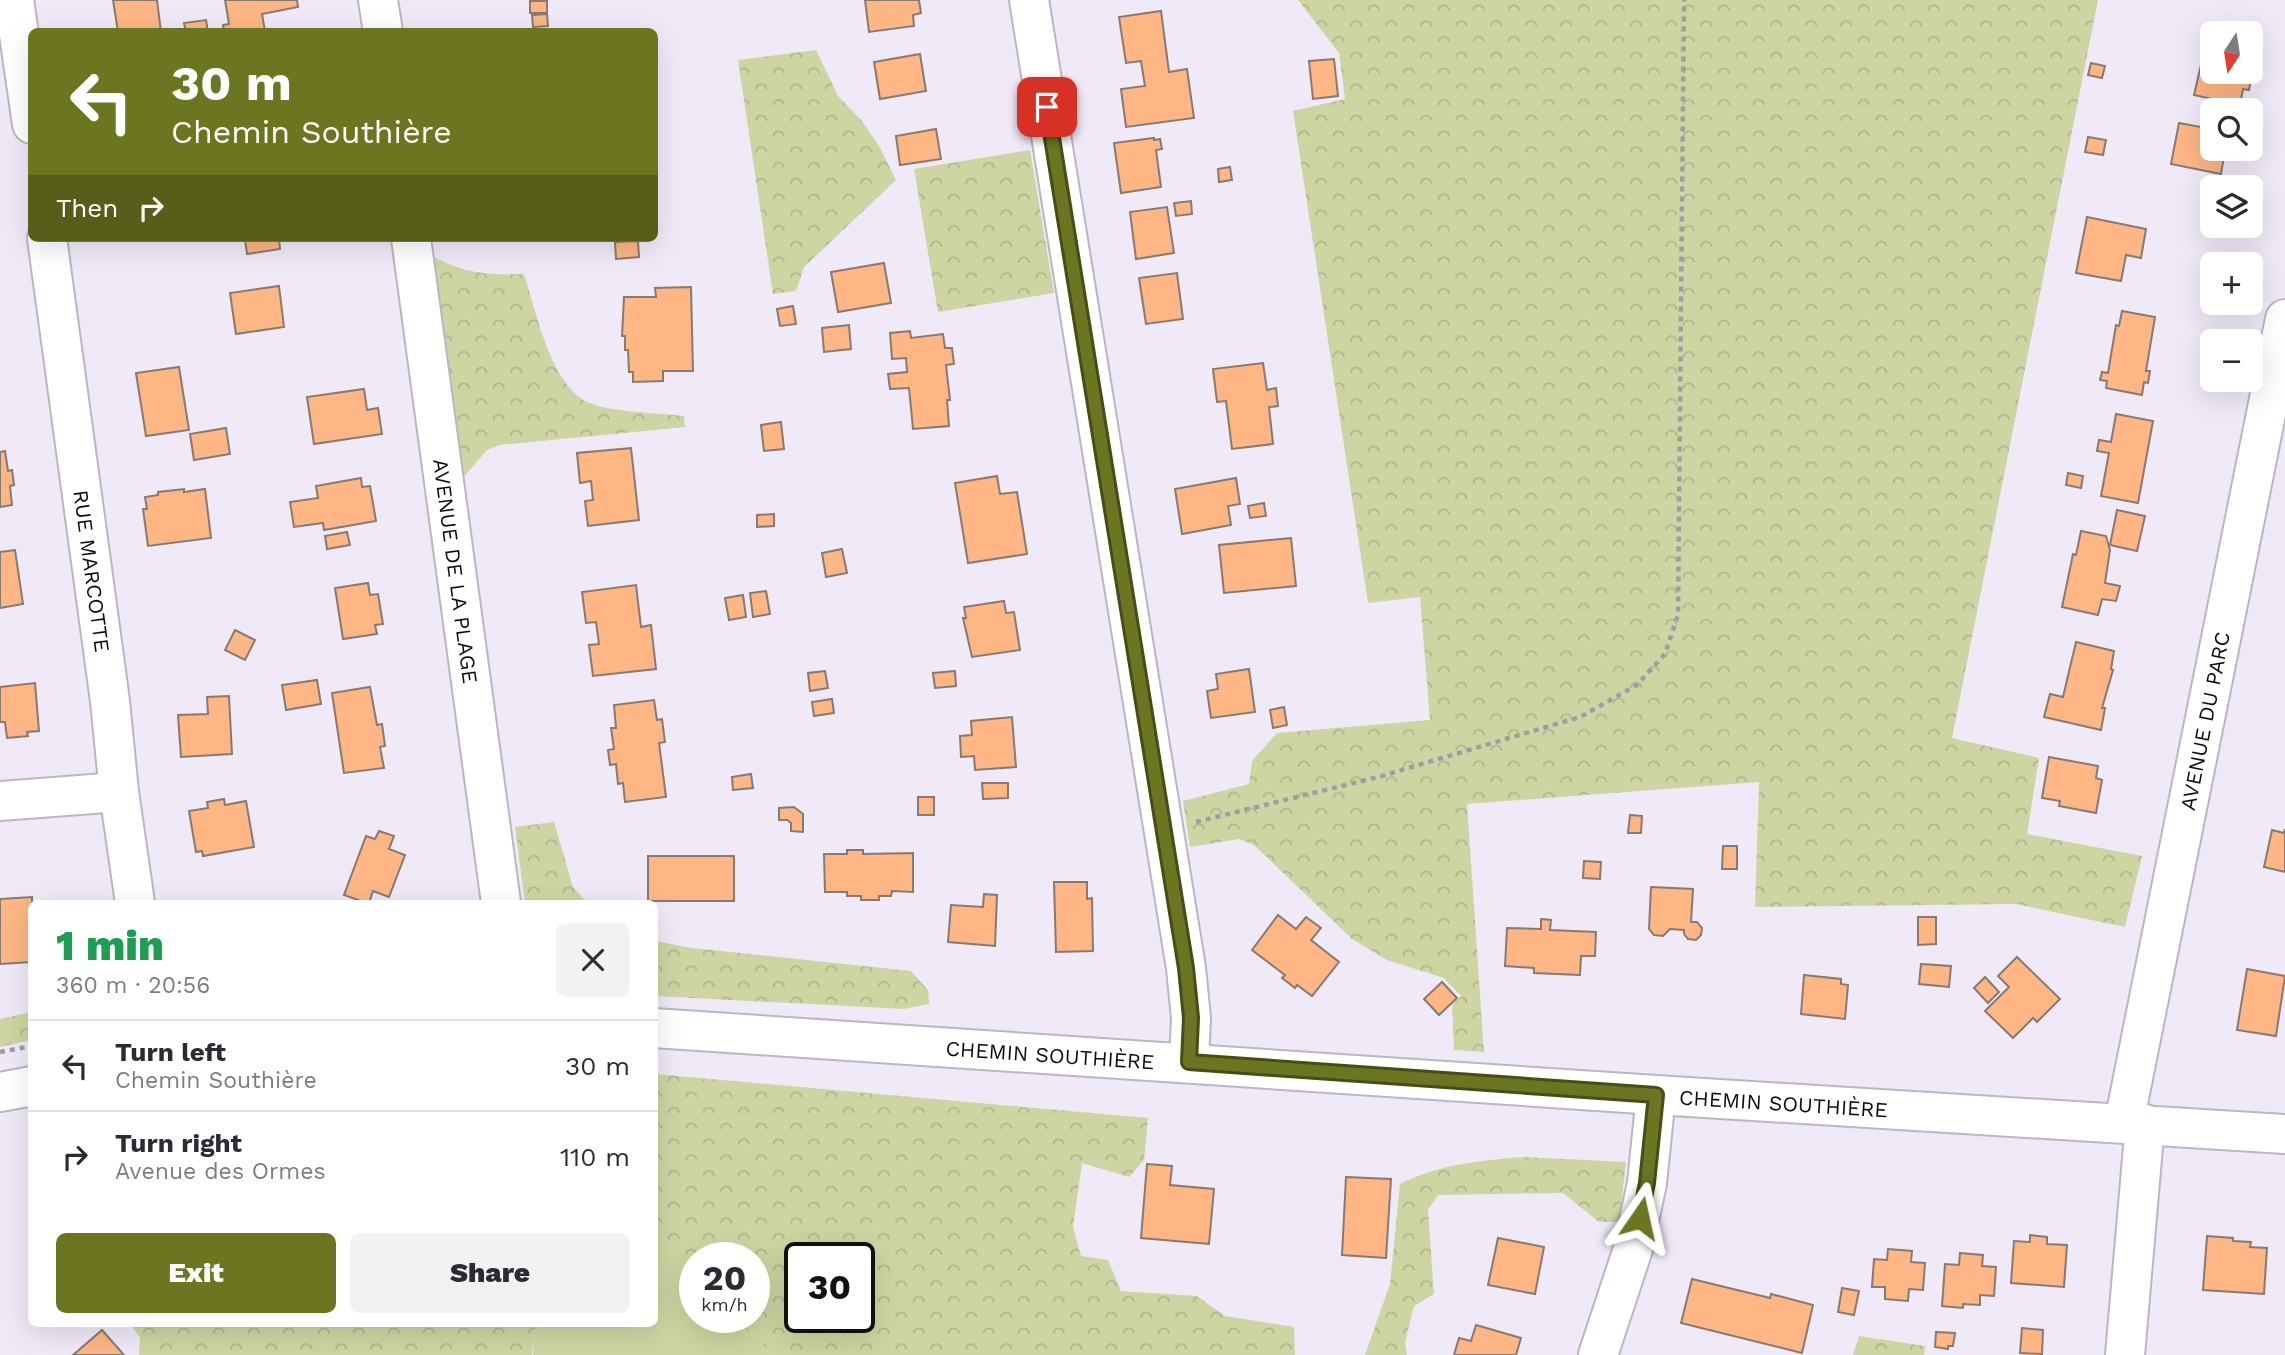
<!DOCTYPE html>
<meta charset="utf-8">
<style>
:root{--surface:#fff;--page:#f2f2f3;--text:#2b2b33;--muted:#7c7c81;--line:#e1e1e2;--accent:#6c7621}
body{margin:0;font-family:"Work Sans",sans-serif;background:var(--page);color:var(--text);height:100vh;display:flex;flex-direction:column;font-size:26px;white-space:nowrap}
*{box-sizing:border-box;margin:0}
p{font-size:23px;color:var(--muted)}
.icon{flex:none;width:38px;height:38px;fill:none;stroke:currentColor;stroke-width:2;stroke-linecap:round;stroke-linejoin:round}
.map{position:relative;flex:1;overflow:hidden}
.sheet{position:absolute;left:28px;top:900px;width:630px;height:427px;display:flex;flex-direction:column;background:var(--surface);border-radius:10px;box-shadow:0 7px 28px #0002}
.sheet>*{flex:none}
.guide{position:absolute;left:28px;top:28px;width:630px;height:214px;border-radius:10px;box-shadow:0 7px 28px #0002;background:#6c7621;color:#fff;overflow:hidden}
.needle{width:46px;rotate:192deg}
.fabs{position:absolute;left:2200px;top:21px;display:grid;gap:14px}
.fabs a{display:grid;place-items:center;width:63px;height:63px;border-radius:10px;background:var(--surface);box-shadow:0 7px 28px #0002;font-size:35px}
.speed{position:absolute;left:679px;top:1242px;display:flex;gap:14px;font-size:35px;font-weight:700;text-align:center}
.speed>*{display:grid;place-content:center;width:91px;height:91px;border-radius:50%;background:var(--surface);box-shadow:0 7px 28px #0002;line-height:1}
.speed small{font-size:18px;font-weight:400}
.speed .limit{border:4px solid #111;border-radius:10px;background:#fff;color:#111}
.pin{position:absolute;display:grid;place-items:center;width:60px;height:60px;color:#fff;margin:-30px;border-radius:14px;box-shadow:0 4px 10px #0006}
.me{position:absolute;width:77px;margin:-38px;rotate:11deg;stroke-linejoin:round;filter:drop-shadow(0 0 5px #0008)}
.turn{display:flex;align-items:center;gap:24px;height:147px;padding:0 28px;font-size:32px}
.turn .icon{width:91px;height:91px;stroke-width:2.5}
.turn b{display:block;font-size:49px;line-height:60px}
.then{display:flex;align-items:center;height:66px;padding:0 28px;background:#0003;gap:14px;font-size:26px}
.round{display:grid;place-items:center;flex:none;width:74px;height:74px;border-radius:10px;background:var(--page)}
.headline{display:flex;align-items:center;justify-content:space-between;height:119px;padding:0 28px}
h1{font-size:42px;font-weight:800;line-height:52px;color:#1e9e55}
.primary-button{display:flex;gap:14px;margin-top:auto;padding:14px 28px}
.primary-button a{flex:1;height:80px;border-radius:10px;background:var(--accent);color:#fff;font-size:28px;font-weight:800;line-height:80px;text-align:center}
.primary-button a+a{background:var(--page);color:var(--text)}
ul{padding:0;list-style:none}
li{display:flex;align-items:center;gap:21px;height:91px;padding:0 28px;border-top:2px solid var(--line)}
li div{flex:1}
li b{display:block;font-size:26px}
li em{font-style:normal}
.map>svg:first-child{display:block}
</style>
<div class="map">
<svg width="2285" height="1355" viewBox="0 0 2285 1355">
<defs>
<pattern id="forest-crowns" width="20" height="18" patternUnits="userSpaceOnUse" patternTransform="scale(1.75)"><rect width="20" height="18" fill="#ced5a2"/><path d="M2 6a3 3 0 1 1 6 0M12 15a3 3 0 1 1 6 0" fill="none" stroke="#b0b68a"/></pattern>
</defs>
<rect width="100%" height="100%" fill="#f0e9f8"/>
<path fill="#ced5a2" d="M 655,1225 L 695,1282 L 695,1318 L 734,1318 L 774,1355 L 533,1355 L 535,1330 L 539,1323 L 654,1323 Z"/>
<g fill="url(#forest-crowns)" fill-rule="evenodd">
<path d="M 1298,0 L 2098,0 L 1952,738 L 2039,758 L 2027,834 L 2142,856 L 2125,927 L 2016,904 L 1755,907 L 1759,782 L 1467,804 L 1484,1052 L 1454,1050 L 1452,1005 L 1461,996 L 1444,978 L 1387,960 L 1352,939 L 1254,845 L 1239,839 L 1190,847 L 1183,801 L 1249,784 L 1252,761 L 1277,733 L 1430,720 L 1420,597 L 1368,603 L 1293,111 L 1345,99 L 1339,53 Z"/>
<path d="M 816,50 L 838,96 L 862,121 L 879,146 L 896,180 L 804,267 L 796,291 L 773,294 L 738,60 Z"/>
<path d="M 1030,150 L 1054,293 L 938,312 L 914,169 Z"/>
<path d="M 434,257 C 465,274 490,275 524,274 C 536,311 549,378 583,400 C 602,412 659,413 684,416 L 685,427 L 499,445 L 487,450 L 462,479 Z"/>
<path d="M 554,822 L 573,887 L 588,903 L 525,903 L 515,827 Z"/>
<path d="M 655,941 L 692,948 L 911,971 L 928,990 L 929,1004 L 904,1009 L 655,996 Z"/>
<path d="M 31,1012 L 31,1040 L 0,1047 L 0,1019 Z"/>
<path d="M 655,1074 L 1148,1118 L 1144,1160 L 1129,1177 L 1082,1163 L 1073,1227 L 1081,1256 L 1108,1260 L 1121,1291 L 1197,1296 L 1225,1316 L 1294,1327 L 1295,1355 L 774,1355 L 734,1318 L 754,1318 L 754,1258 L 695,1258 L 695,1282 L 655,1225 ZM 800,1258 L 859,1258 L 859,1318 L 800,1318 Z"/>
<path d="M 1522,1157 L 1626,1162 L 1619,1222 L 1599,1222 L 1563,1193 L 1438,1195 L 1428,1210 L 1434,1294 L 1414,1306 L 1405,1343 L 1407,1355 L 1365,1355 L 1390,1284 L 1400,1184 C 1439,1164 1480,1161 1522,1157 Z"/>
<path d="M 130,1323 L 539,1323 L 535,1330 L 532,1355 L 139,1355 L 140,1338 Z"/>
<path d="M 1859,1336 L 1925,1346 L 1924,1355 L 1853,1355 Z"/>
</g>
<g fill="#fdb684" stroke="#887a71" stroke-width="2">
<path d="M 113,0 L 157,0 L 161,32 L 118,32 Z"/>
<path d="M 225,0 L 297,0 L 298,7 L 262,14 L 265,31 L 224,32 L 223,25 L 229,24 Z"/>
<path d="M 865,0 L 919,0 L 921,13 L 913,15 L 914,26 L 869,32 Z"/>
<rect x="530" y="1" width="17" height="12"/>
<path d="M 1161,11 L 1169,72 L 1187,69 L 1194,118 L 1126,127 L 1121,89 L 1145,86 L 1141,61 L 1126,63 L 1119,17 Z"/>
<path d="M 547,14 L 548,26 L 533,27 L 532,15 Z"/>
<path d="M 206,20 L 208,32 L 186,32 L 184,23 Z"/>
<path d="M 2204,52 L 2212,54 L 2212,72 L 2250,72 L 2250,62 L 2254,63 L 2249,90 L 2243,89 L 2240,105 L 2194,95 Z"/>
<path d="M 920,54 L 926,91 L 880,99 L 874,62 Z"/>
<path d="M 1334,59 L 1338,96 L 1313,99 L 1309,61 Z"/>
<path d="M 2091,63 L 2105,66 L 2102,78 L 2088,75 Z"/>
<path d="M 2179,123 L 2212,129 L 2212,149 L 2230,149 L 2229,156 L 2224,156 L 2221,174 L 2171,164 Z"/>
<path d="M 936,129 L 941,159 L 900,165 L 896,136 Z"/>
<path d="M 2088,137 L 2106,140 L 2103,155 L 2085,152 Z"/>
<path d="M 1154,138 L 1154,140 L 1160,139 L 1162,149 L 1156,150 L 1161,187 L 1121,193 L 1114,143 Z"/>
<path d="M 1230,167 L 1232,180 L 1219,182 L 1218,169 Z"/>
<path d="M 1191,201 L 1192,214 L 1176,216 L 1174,203 Z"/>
<path d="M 1167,207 L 1174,253 L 1136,259 L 1130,212 Z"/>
<path d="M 2087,217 L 2146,229 L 2141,258 L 2126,255 L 2121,281 L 2076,273 Z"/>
<path d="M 241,238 L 279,238 L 280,249 L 247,254 L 245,239 Z"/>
<path d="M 638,241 L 639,257 L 616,259 L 615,242 Z"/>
<path d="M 884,263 L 891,303 L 838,312 L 831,272 Z"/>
<path d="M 1177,273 L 1183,319 L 1146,324 L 1139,278 Z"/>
<path d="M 279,286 L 284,327 L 236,334 L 230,293 Z"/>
<path d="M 691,287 L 693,371 L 663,371 L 663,381 L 633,382 L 633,372 L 629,372 L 628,350 L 625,350 L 625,336 L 622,336 L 624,297 L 656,297 L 655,288 Z"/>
<path d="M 793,306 L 796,324 L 780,326 L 777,309 Z"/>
<path d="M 2122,311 L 2155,317 L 2146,371 L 2150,371 L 2148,383 L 2144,382 L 2142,395 L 2106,388 L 2107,381 L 2100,380 L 2102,372 L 2108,373 L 2116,325 L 2119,326 Z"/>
<path d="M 849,325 L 851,349 L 824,352 L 822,328 Z"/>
<path d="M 910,331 L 911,338 L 943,334 L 945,348 L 952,348 L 954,364 L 946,365 L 950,400 L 947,400 L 949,426 L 913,429 L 909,388 L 890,389 L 888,374 L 907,372 L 906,358 L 892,359 L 890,333 Z"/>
<path d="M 1263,363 L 1267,390 L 1276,388 L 1278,406 L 1269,407 L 1273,444 L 1232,449 L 1226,401 L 1217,402 L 1213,369 Z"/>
<path d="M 179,367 L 189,430 L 146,436 L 136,373 Z"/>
<path d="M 364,389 L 367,410 L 378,408 L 382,434 L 314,444 L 307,397 Z"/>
<path d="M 2116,414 L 2153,421 L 2138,503 L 2101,496 L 2109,453 L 2097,451 L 2099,440 L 2111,442 Z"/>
<path d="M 781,422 L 784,449 L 764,451 L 761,425 Z"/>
<path d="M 226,428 L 230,454 L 194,460 L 190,434 Z"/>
<path d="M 631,448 L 639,520 L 588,526 L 585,501 L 593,500 L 591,481 L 580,483 L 577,453 Z"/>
<path d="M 5,451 L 8,471 L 12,470 L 14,485 L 10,486 L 12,505 L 0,507 L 0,452 Z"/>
<path d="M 2068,473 L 2083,476 L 2081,488 L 2066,485 Z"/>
<path d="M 997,476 L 1000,494 L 1017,492 L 1027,554 L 968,563 L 955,483 Z"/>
<path d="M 361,478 L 362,487 L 370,486 L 376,521 L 324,530 L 323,523 L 294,527 L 290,502 L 318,498 L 316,486 Z"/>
<path d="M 1236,478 L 1240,504 L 1228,506 L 1231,525 L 1182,534 L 1175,489 Z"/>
<path d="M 184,489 L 184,492 L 205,489 L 211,538 L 148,546 L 143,509 L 147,509 L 145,497 L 158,495 L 158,492 Z"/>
<path d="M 1264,503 L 1266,516 L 1250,518 L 1248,506 Z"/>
<path d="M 2117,510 L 2145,516 L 2137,551 L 2110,545 Z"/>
<path d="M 774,514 L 774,526 L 757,527 L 757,515 Z"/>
<path d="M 2081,531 L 2106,536 L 2110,550 L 2105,583 L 2120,586 L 2116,601 L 2102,599 L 2098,615 L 2062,607 L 2073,554 L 2076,555 Z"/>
<path d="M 347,532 L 350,545 L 327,549 L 325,536 Z"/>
<path d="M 1291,538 L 1296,586 L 1224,593 L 1219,545 Z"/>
<path d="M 842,549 L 847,573 L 826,577 L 822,553 Z"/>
<path d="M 15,550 L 23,604 L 0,608 L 0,552 Z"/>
<path d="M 368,583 L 370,595 L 378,594 L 383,624 L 375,625 L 377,634 L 343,639 L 335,588 Z"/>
<path d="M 636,585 L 641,627 L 651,625 L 656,669 L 593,676 L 589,645 L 599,644 L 596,622 L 586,623 L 582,592 Z"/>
<path d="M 766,591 L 770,614 L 753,617 L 750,593 Z"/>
<path d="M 743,595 L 746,617 L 729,620 L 725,598 Z"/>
<path d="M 1004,601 L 1006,613 L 1014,612 L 1020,650 L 972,657 L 963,618 L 966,618 L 964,607 Z"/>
<path d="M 235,630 L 255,640 L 245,660 L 225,650 Z"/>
<path d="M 2076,642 L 2114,651 L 2111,669 L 2113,670 L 2102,708 L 2105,708 L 2101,730 L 2044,717 L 2050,694 L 2063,697 Z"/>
<path d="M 1249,669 L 1255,712 L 1211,718 L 1207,691 L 1218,689 L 1216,674 Z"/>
<path d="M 825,671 L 828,688 L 810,691 L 808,673 Z"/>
<path d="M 955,671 L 956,686 L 935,688 L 933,673 Z"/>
<path d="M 317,680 L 321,704 L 286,710 L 282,685 Z"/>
<path d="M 35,683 L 39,731 L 27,732 L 28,736 L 7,738 L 5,722 L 0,722 L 0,687 Z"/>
<path d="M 370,687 L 377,725 L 382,724 L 385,746 L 380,747 L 384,768 L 344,773 L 332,693 Z"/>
<path d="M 229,696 L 232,754 L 181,757 L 178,715 L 208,714 L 207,697 Z"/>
<path d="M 832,699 L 834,713 L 814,716 L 812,702 Z"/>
<path d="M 654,700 L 657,720 L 662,719 L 665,742 L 659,743 L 666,797 L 625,802 L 623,783 L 618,784 L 616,764 L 610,765 L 608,750 L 614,749 L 611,728 L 616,728 L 614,705 Z"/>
<path d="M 1284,707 L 1287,725 L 1273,728 L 1270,710 Z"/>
<path d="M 1012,717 L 1016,767 L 975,770 L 974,756 L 961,757 L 960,736 L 972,735 L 971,721 Z"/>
<path d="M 2049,757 L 2098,766 L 2096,778 L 2102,780 L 2096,813 L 2059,806 L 2060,801 L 2042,798 Z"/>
<path d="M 751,774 L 753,788 L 733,790 L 732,777 Z"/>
<path d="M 982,783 L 1008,783 L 1008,798 L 983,799 Z"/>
<rect x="918" y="797" width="16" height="18"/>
<path d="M 224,799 L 225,805 L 246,801 L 254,847 L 203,856 L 202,851 L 196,852 L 189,811 L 208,808 L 207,802 Z"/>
<path d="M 794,807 L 803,814 L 803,832 L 791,831 L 791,823 L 787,820 L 779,820 L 779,808 Z"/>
<path d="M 1630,815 L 1642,816 L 1641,833 L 1628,833 Z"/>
<path d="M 2285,829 L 2285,872 L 2264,867 L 2272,830 L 2284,833 Z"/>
<path d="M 379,831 L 394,836 L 389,849 L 405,855 L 389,897 L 373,891 L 369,903 L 366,903 L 344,895 L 366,836 L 375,839 Z"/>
<path d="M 1723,846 L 1737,846 L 1737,869 L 1722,869 Z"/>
<path d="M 847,850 L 863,850 L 863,854 L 913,853 L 913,892 L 892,891 L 891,896 L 879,896 L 879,900 L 861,900 L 861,896 L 847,896 L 847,892 L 825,892 L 824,854 L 847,854 Z"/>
<rect x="648" y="856" width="86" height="45"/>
<path d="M 1584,861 L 1601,862 L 1600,879 L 1583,878 Z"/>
<path d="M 1054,882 L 1087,882 L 1087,899 L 1092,898 L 1093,951 L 1056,952 Z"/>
<path d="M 1651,887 L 1693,889 L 1691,922 L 1697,922 L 1702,928 L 1701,935 L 1696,940 L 1688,939 L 1684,934 L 1684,930 L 1670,929 L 1663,936 L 1654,935 L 1649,929 Z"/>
<path d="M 984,894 L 997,895 L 995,946 L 948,942 L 951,905 L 983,907 Z"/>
<path d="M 32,897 L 32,962 L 0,964 L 0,899 Z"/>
<path d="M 1278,915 L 1296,929 L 1306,917 L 1321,928 L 1311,940 L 1339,962 L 1312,996 L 1297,985 L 1295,988 L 1282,978 L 1285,975 L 1252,950 Z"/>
<path d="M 1918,917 L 1936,917 L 1936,944 L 1918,945 Z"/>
<path d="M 1541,919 L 1551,920 L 1550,930 L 1596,932 L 1595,956 L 1581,956 L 1580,975 L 1534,973 L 1534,968 L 1505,966 L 1507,928 L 1541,929 Z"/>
<path d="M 2017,957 L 2060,999 L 2037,1022 L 2033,1018 L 2013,1038 L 1985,1011 L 2009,987 L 1998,976 Z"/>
<path d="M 1921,964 L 1951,966 L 1949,987 L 1919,984 Z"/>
<path d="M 2247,969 L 2285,976 L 2276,1036 L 2237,1030 Z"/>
<path d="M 1804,975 L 1841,979 L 1841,984 L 1848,985 L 1845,1019 L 1801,1014 Z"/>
<path d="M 1985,977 L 1999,992 L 1988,1003 L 1974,988 Z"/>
<path d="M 1442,982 L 1457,998 L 1439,1015 L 1424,999 Z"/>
<path d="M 1147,1164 L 1172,1166 L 1170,1185 L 1214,1189 L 1209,1244 L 1141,1238 Z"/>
<path d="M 1346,1177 L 1391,1179 L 1386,1258 L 1342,1255 Z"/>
<path d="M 2030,1235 L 2047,1237 L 2047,1244 L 2067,1245 L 2064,1287 L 2011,1283 L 2014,1241 L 2030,1242 Z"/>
<path d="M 2207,1236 L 2233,1238 L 2233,1241 L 2251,1242 L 2250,1247 L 2267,1248 L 2264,1294 L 2203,1290 Z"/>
<path d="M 1498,1238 L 1544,1247 L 1535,1294 L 1488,1285 Z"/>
<path d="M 1888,1249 L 1912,1251 L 1911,1262 L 1925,1263 L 1923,1290 L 1909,1289 L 1908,1301 L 1885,1299 L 1885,1287 L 1872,1287 L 1874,1259 L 1887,1260 Z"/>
<path d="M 1960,1253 L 1983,1255 L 1982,1266 L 1996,1267 L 1994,1296 L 1980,1295 L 1980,1305 L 1963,1304 L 1963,1308 L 1942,1306 L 1945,1264 L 1959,1265 Z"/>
<path d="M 1692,1279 L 1770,1298 L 1771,1294 L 1813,1305 L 1802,1353 L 1681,1323 Z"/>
<path d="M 1842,1288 L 1859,1291 L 1854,1315 L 1838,1312 Z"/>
<path d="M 1476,1325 L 1521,1338 L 1516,1355 L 1454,1355 L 1459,1338 L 1471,1341 Z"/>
<path d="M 2022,1328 L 2043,1330 L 2042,1354 L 2020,1353 Z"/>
<path d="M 102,1330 L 124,1355 L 73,1355 Z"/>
<path d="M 1936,1332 L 1955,1333 L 1953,1346 L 1948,1346 L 1948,1349 L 1935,1347 Z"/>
</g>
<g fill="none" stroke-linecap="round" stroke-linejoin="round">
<g stroke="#bcb5c4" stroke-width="42">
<g id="minor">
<path d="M 14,0 L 32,124"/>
<path d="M 378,0 L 383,32"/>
<path d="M 1029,0 L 1186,968 L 1191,1018 L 1189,1062"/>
<path id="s1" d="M 47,238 L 110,701 L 119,792 L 135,903"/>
<path id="s2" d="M 411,238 L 501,903"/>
<path d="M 0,801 L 119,792"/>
<path id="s3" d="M 654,1028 L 1656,1095 L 2285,1134"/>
<path d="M 0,1092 L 32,1086"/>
<path id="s4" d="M 2124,1123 L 2285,319"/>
<path d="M 1598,1355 L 1633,1249 L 1647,1183 L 1656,1095"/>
<path d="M 2125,1355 L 2145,1124"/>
</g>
</g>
<g stroke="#a09ba6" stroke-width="4.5" stroke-dasharray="5 5" stroke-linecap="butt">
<path d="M 1196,822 L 1378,777 L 1580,717 L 1637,685 L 1665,654 L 1678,615 L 1684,0"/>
<path d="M 0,1052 L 32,1046"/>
</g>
<use href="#minor" stroke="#fff" stroke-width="38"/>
</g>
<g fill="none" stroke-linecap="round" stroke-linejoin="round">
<g stroke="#464d15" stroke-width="18">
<path id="route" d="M 1047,107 L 1186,968 L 1191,1018 L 1189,1062 L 1656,1095 L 1647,1183 L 1640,1218"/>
</g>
<use href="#route" stroke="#6c7621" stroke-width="12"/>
</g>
<g text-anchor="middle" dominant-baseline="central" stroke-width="5" stroke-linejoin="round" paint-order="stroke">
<g font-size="21" fill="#0d0b10" stroke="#fff">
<text stroke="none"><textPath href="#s1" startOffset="336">RUE MARCOTTE</textPath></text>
<text stroke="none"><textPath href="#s2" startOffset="336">AVENUE DE LA PLAGE</textPath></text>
<text stroke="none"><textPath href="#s4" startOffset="410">AVENUE DU PARC</textPath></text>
<text stroke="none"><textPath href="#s3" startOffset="397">CHEMIN SOUTHIÈRE</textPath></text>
<text stroke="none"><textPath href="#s3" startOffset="1132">CHEMIN SOUTHIÈRE</textPath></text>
</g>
</g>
</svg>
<div class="fabs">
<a><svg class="needle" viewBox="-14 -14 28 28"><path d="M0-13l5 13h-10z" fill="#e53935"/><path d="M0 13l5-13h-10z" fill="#7c7c81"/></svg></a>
<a><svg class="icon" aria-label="search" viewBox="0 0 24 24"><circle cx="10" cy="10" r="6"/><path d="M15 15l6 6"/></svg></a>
<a><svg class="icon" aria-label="layers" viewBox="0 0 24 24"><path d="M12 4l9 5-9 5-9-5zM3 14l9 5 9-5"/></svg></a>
<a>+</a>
<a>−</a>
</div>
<div class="speed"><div>20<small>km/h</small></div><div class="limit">30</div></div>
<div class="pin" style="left:1047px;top:107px;background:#d93025"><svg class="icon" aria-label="arrive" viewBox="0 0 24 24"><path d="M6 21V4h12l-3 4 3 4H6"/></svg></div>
<svg class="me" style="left:1640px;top:1218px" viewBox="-20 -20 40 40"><path d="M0-17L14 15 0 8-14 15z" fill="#6c7621" stroke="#fff" stroke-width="4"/></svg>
<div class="guide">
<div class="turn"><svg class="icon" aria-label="left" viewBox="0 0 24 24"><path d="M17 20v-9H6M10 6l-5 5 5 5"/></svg><div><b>30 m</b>Chemin Southière</div></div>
<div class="then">Then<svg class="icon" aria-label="right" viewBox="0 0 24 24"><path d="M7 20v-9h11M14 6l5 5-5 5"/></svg></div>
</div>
<section class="sheet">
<div class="headline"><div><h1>1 min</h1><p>360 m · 20:56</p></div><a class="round"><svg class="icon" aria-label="close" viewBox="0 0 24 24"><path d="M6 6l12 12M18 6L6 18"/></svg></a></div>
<ul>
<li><svg class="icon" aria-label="left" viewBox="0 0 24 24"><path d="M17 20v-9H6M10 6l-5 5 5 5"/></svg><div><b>Turn left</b><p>Chemin Southière</p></div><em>30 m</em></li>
<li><svg class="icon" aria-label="right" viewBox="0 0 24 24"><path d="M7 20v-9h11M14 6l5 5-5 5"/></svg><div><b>Turn right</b><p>Avenue des Ormes</p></div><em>110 m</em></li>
</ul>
<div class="primary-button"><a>Exit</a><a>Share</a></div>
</section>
</div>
